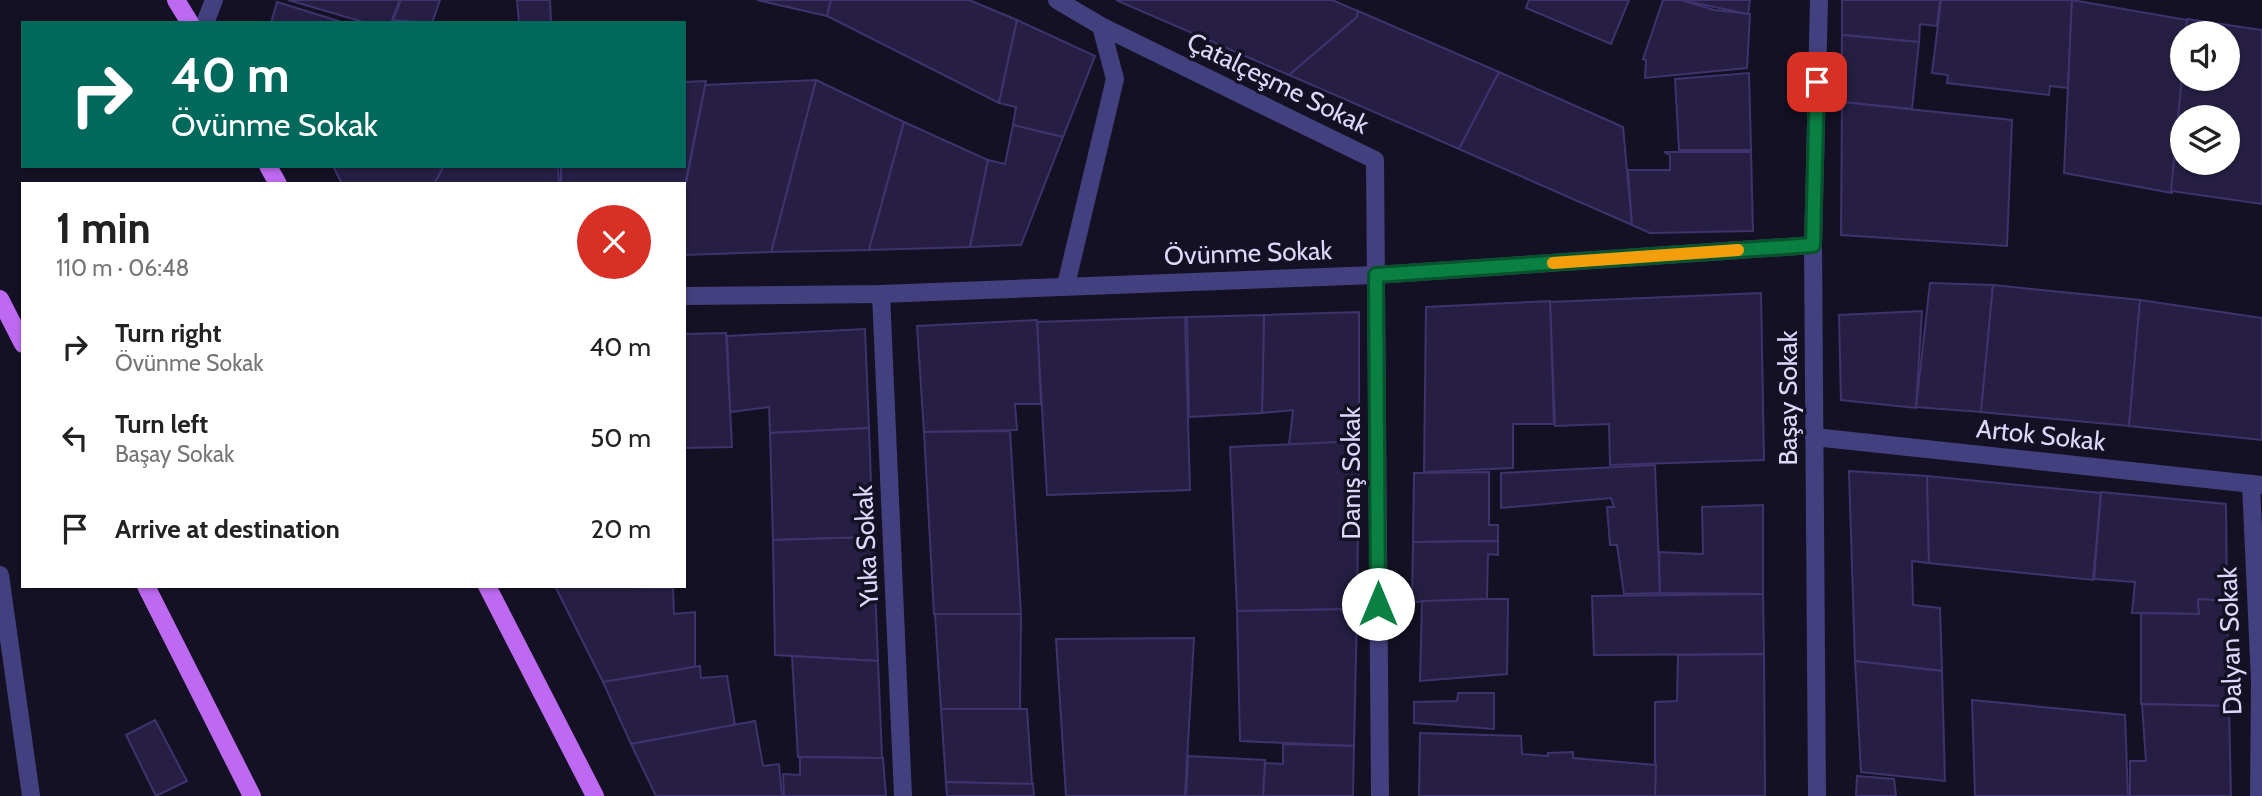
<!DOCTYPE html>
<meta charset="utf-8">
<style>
:root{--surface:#fff;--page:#f2f2f2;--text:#222;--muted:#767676}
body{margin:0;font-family:Cabin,sans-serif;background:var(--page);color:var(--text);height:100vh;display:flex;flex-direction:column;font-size:26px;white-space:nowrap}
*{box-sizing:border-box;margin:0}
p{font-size:23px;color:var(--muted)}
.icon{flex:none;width:38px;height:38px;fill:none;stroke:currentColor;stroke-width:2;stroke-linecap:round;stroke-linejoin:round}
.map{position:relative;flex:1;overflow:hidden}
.panel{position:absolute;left:21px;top:182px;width:665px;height:406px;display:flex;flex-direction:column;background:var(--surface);border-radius:0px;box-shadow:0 2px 5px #0004}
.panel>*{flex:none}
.top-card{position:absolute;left:21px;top:21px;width:665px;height:147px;border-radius:0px;box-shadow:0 2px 5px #0004;background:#00695c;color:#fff;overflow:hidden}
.controls{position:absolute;left:2170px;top:21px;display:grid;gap:14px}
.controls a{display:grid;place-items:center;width:70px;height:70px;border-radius:50%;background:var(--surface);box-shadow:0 2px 5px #0004;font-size:35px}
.pin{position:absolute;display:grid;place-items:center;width:60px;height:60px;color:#fff;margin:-30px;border-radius:14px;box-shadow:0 4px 10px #0006}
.me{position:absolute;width:77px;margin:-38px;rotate:0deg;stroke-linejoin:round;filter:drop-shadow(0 0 5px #0008)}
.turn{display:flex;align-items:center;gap:24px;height:147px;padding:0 35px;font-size:32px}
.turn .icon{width:91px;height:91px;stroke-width:2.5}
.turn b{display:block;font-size:49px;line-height:60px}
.round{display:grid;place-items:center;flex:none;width:74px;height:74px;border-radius:37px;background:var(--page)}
.summary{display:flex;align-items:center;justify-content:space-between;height:119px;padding:0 35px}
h1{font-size:42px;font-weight:700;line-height:52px}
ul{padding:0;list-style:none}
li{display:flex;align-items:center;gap:21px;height:91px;padding:0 35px}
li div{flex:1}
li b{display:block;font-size:26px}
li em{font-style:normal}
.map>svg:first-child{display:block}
</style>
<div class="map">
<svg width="2262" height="796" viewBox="0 0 2262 796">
<rect width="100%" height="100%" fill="#141124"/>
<g fill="#261f43" stroke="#3e336d" stroke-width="2" fill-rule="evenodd">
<path d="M 288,0 L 400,0 L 391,23 L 367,23 Z"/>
<path d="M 401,0 L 440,0 L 432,23 L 393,20 Z"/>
<path d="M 517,0 L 550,0 L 551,23 L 519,23 Z"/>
<path d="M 757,0 L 831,0 L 827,16 Z"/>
<path d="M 831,0 L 969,0 L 1017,20 L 999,103 L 827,16 Z"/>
<path d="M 1116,0 L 1332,0 L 1358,11 L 1357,17 L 1289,75 Z"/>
<path d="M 1529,0 L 1629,0 L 1611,44 L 1526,8 Z"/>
<path d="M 1663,0 L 1681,0 L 1714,10 L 1750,14 L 1747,68 L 1645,78 L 1646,60 L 1643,59 Z"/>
<path d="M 1681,0 L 1750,0 L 1748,14 Z"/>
<path d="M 1842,0 L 1940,0 L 1937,26 L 1920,24 L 1919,42 L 1842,35 Z"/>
<path d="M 1941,0 L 2072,0 L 2068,88 L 2050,86 L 2049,95 L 1947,83 L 1948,75 L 1932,73 Z"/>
<path d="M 2072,0 L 2187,20 L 2186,33 L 2182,33 L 2182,76 L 2172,193 L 2064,173 Z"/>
<path d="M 277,2 L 345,23 L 271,23 Z"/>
<path d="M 1358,11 L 1499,72 L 1459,149 L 1289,75 L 1357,17 Z"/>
<path d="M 2187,19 L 2262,30 L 2262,204 L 2171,191 L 2182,76 L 2182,79 L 2228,79 L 2228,33 L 2186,33 ZM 2182,117 L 2228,117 L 2228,163 L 2182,163 Z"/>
<path d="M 1017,20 L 1095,56 L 1063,137 L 1013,125 L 1016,107 L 999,103 Z"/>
<path d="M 1842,35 L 1919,42 L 1912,109 L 1841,102 Z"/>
<path d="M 1499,72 L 1623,127 L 1632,225 L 1459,149 Z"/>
<path d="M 1749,73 L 1751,150 L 1679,150 L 1675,79 Z"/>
<path d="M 816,80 L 904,122 L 869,250 L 771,252 Z"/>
<path d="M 816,80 L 771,252 L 684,255 L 684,194 L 705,85 Z"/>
<path d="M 706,81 L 684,190 L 684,184 L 561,184 L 561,166 L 684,166 L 684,82 Z"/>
<path d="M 1842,102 L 2012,120 L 2007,246 L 1841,235 Z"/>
<path d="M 904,122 L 988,160 L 970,247 L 869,250 Z"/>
<path d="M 1013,125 L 1063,137 L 1021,245 L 970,247 L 988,160 L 1005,164 Z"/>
<path d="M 1664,152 L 1751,152 L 1753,231 L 1650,233 L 1632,225 L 1628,170 L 1670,170 L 1670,155 Z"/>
<path d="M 333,166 L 444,166 L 434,184 L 342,184 Z"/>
<path d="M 444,166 L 558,166 L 559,184 L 434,184 Z"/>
<path d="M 1930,283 L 1993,285 L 1981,412 L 1916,407 Z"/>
<path d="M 1993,285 L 2140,300 L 2129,426 L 1981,412 Z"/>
<path d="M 1761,293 L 1764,460 L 1610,465 L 1609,424 L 1555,426 L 1550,302 Z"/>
<path d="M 2140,300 L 2262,318 L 2262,440 L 2129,426 Z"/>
<path d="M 1550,301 L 1554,424 L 1513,424 L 1513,468 L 1424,472 L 1426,307 Z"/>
<path d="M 1922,311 L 1916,408 L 1841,400 L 1839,315 Z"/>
<path d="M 1359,312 L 1359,441 L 1289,445 L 1293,410 L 1262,413 L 1264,315 Z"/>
<path d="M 1264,315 L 1262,413 L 1189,417 L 1187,317 Z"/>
<path d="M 1185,317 L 1190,490 L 1047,495 L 1037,322 Z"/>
<path d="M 1037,320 L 1041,404 L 1015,404 L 1017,430 L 924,432 L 917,326 Z"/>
<path d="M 865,329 L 869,428 L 770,433 L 769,407 L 730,412 L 727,336 Z"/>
<path d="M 726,333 L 732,447 L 684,448 L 684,334 Z"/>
<path d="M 869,428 L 873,537 L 773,540 L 770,433 Z"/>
<path d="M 1010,431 L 1021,614 L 934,614 L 924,432 Z"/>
<path d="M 1359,441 L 1357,609 L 1237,611 L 1230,447 Z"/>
<path d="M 1655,465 L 1660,593 L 1624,594 L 1617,545 L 1610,545 L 1607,507 L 1614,507 L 1611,498 L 1501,508 L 1501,473 Z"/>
<path d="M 1849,471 L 1927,476 L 1929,563 L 1912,561 L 1913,605 L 1940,608 L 1942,671 L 1855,661 Z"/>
<path d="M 1489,472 L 1489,525 L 1498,525 L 1498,541 L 1413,542 L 1414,473 Z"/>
<path d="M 1927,476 L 2101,493 L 2093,580 L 1929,563 Z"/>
<path d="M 2101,492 L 2226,504 L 2227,601 L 2198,599 L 2199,614 L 2132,613 L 2135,582 L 2094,579 Z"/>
<path d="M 1763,505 L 1763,594 L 1660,593 L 1659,552 L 1703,554 L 1702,507 Z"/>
<path d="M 873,537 L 878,661 L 775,655 L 773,540 Z"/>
<path d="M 1498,541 L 1498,555 L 1488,554 L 1487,599 L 1412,602 L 1413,542 Z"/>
<path d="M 555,586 L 673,588 L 674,614 L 695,612 L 695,667 L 603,682 Z"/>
<path d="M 1763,594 L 1764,654 L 1594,655 L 1592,596 Z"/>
<path d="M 1487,599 L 1508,599 L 1507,674 L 1420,681 L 1422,601 Z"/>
<path d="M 2198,599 L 2227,601 L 2229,706 L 2141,704 L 2141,613 L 2199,614 Z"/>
<path d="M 1357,609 L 1354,746 L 1240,741 L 1237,611 Z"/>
<path d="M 935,614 L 1021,614 L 1020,710 L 941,709 Z"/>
<path d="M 1194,638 L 1185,796 L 1066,796 L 1056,639 Z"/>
<path d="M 1764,654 L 1765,796 L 1655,796 L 1655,702 L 1677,701 L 1678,655 Z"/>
<path d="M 792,656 L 878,661 L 882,758 L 798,757 Z"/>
<path d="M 1855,661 L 1942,671 L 1945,781 L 1861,772 Z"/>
<path d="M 700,666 L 701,678 L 727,676 L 735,725 L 631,744 L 603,682 Z"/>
<path d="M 1458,693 L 1494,693 L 1494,729 L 1414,723 L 1414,702 L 1457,701 Z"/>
<path d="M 1972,700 L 2125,715 L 2128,796 L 1975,796 Z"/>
<path d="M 2142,704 L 2229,706 L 2231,796 L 2130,796 L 2130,761 L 2146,761 Z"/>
<path d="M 941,709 L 1027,709 L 1032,784 L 946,782 Z"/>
<path d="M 155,720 L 187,781 L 156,796 L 126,735 Z"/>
<path d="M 755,721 L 763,766 L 779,764 L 782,796 L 656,796 L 631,744 Z"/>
<path d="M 1420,733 L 1521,736 L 1522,754 L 1548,756 L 1548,753 L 1573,752 L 1573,758 L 1656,765 L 1655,796 L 1419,796 Z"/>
<path d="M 1283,744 L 1354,746 L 1353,796 L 1263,796 L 1265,763 L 1283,764 Z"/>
<path d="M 1188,756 L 1265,760 L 1263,796 L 1186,796 Z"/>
<path d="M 800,757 L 883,758 L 886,796 L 784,796 L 783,774 L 800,775 Z"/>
<path d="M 1857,776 L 1894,779 L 1896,796 L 1856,796 Z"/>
<path d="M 946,782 L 1033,784 L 1034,796 L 947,796 Z"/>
</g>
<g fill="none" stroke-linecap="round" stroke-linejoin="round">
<g stroke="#43407f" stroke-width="18">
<path d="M 1057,0 L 1101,26 L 1375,160 L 1380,796"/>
<path d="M 205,23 L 214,0"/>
<path d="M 1066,285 L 1115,79 L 1101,26"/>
<path d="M 881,294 L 903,796"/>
<path d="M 684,296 L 881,294 L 1376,275 L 1813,245"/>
<path d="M 1814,437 L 2262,485"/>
<path d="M 2251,484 L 2260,681 L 2259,796"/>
<path d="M 0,575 L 31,796"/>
<path d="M 1817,796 L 1813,245 L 1819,0"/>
</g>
<g stroke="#be69f1" stroke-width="18">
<path d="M 176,0 L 190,23"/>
<path d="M 268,166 L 278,184"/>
<path d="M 0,299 L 23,344"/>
<path d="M 146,586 L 252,796"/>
<path d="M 487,586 L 595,796"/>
</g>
</g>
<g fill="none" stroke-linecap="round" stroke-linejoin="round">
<g stroke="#07532c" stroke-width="18">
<path id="route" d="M 1378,604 L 1376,275 L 1813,245 L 1817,82"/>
</g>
<use href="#route" stroke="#0b8043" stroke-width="12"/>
<path stroke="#f59e0b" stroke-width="12" d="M 1553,263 L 1738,250"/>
</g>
<g text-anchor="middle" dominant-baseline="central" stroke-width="7" stroke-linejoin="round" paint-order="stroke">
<g font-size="26" fill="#dcd8fb" stroke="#141124">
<text transform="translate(1278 83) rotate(26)">Çatalçeşme Sokak</text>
<text transform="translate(1248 253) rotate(-2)">Övünme Sokak</text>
<text transform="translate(1788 398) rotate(-90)">Başay Sokak</text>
<text transform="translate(2041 435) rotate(6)">Artok Sokak</text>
<text transform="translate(1351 473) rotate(-90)">Danış Sokak</text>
<text transform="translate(866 546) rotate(-93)">Yuka Sokak</text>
<text transform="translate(2230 641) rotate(-92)">Dalyan Sokak</text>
</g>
</g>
</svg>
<div class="controls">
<a><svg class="icon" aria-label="sound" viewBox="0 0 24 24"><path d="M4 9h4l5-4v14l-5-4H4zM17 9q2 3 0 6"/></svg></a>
<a><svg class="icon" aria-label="layers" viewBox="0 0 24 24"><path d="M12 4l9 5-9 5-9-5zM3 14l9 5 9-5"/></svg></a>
</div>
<div class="pin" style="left:1817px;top:82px;background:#d93025"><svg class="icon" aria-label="arrive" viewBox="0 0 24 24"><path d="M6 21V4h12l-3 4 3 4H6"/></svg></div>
<svg class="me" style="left:1378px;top:604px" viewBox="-20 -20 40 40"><circle r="19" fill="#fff"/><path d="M0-13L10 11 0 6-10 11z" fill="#0b8043"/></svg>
<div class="top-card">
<div class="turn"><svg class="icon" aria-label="right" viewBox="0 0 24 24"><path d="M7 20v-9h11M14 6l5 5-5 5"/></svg><div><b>40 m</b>Övünme Sokak</div></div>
</div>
<section class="panel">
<div class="summary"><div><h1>1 min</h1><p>110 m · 06:48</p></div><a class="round" style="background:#d93025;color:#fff"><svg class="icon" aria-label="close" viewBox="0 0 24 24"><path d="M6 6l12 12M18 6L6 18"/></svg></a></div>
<ul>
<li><svg class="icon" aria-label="right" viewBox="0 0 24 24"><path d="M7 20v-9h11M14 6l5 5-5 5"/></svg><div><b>Turn right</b><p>Övünme Sokak</p></div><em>40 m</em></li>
<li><svg class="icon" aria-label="left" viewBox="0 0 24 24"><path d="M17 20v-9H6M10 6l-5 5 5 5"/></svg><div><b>Turn left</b><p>Başay Sokak</p></div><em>50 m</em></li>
<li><svg class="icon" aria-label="arrive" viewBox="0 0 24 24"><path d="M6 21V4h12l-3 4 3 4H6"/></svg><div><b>Arrive at destination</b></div><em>20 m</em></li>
</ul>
</section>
</div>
